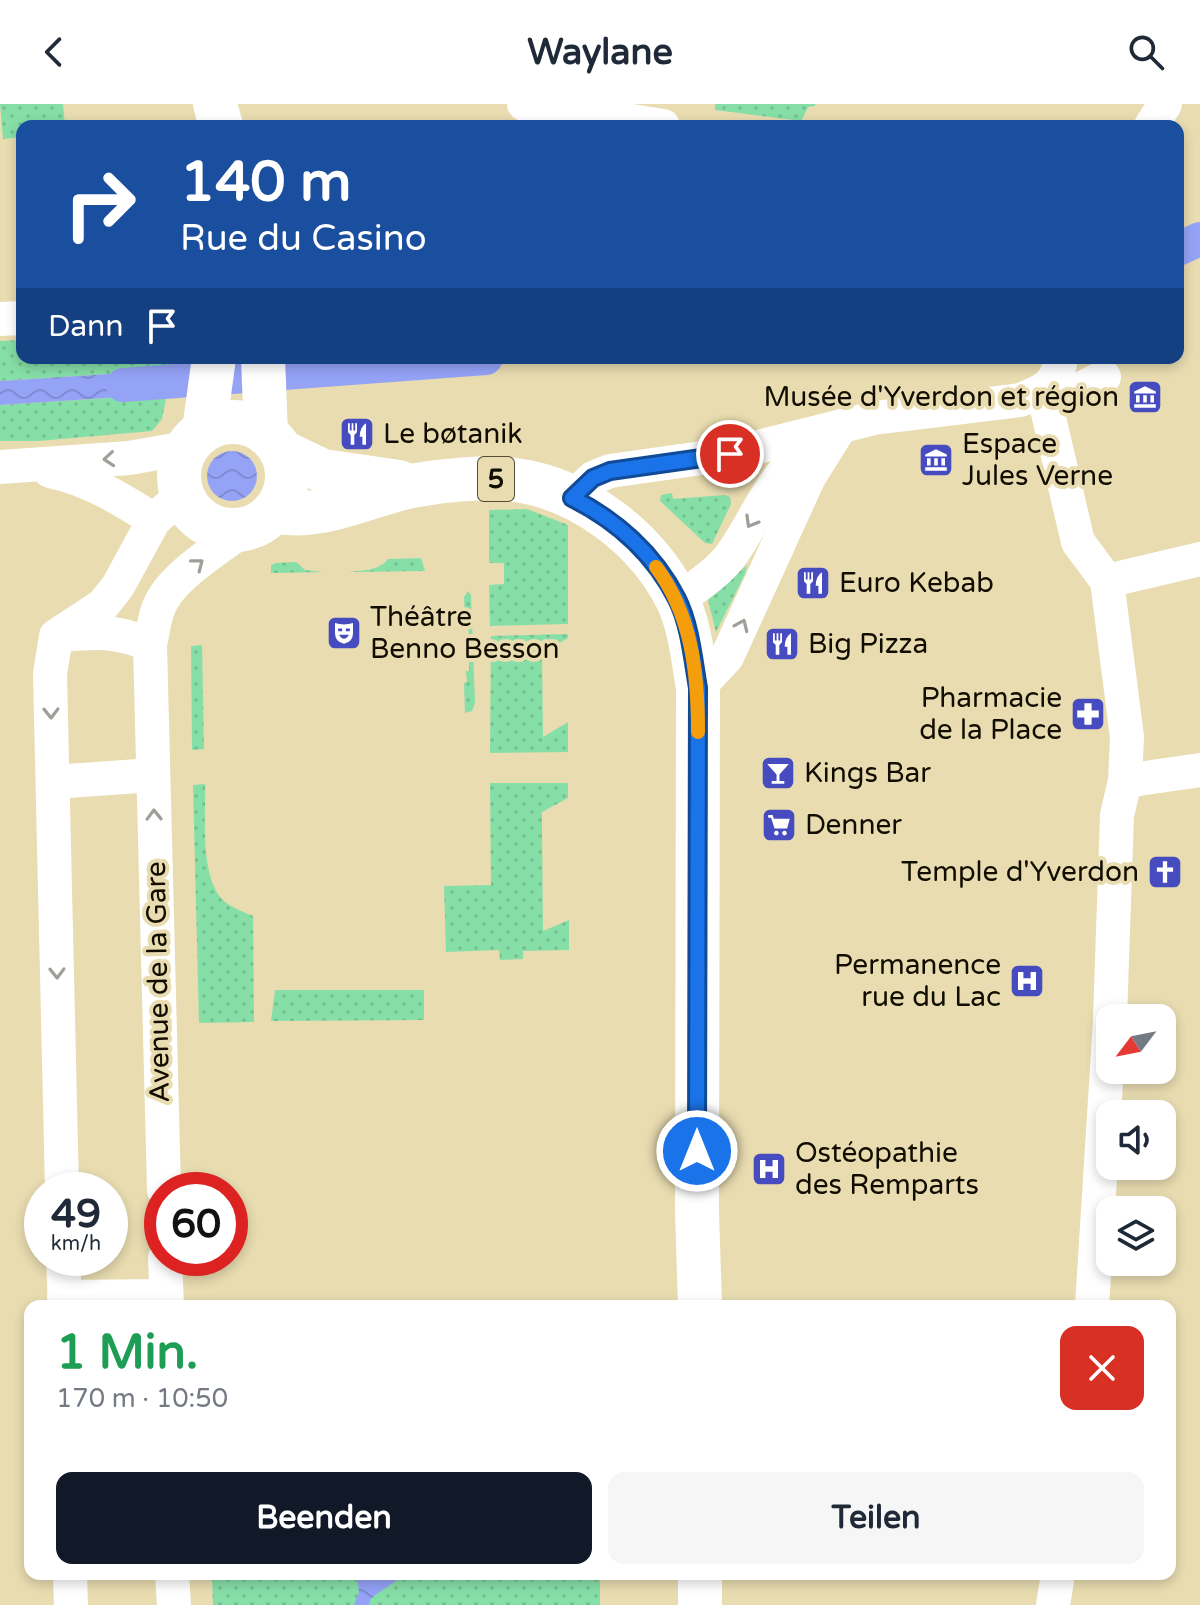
<!DOCTYPE html>
<html lang="de">
<meta charset="utf-8">
<style>
:root{--surface:#fff;--page:#f6f6f7;--text:#1f2937;--muted:#747a83;--accent:#111827}
body{margin:0;font-family:"Varela Round",sans-serif;background:var(--page);color:var(--text);height:100vh;display:flex;flex-direction:column;font-size:30px;white-space:nowrap}
*{box-sizing:border-box;margin:0}
p{font-size:26px;color:var(--muted)}
.icon{flex:none;width:44px;height:44px;fill:none;stroke:currentColor;stroke-width:2;stroke-linecap:round;stroke-linejoin:round}
.map{position:relative;flex:1;overflow:hidden}
.details{position:absolute;left:24px;top:1196px;width:1152px;height:280px;display:flex;flex-direction:column;background:var(--surface);border-radius:16px;box-shadow:0 4px 12px #0003}
.details>*{flex:none}
.guide{position:absolute;left:16px;top:16px;width:1168px;height:244px;border-radius:16px;box-shadow:0 4px 12px #0003;background:#1a4fa0;color:#fff;overflow:hidden}
.needle{width:52px;rotate:238deg}
.fabs{position:absolute;left:1096px;top:900px;display:grid;gap:16px}
.fabs a{display:grid;place-items:center;width:80px;height:80px;border-radius:16px;background:var(--surface);box-shadow:0 4px 12px #0003;font-size:40px}
.speed{position:absolute;left:24px;top:1068px;display:flex;gap:16px;font-size:40px;font-weight:700;text-align:center}
.speed>*{display:grid;place-content:center;width:104px;height:104px;border-radius:50%;background:var(--surface);box-shadow:0 4px 12px #0003;line-height:1}
.speed small{font-size:20px;font-weight:400}
.speed .limit{border:12px solid #d22;background:#fff;color:#111}
.pin{position:absolute;display:grid;place-items:center;width:68px;height:68px;color:#fff;margin:-34px;border:4px solid #fff;border-radius:50%;box-shadow:0 2px 8px #0007}
.me{position:absolute;width:88px;margin:-44px;rotate:0deg;stroke-linejoin:round;filter:drop-shadow(0 0 6px #0008)}
.turn{display:flex;align-items:center;gap:28px;height:168px;padding:0 32px;font-size:36px}
.turn .icon{width:104px;height:104px;stroke-width:2.5}
.turn b{display:block;font-size:56px;line-height:68px}
.then{display:flex;align-items:center;height:76px;padding:0 32px;background:#0003;gap:16px;font-size:30px}
.round{display:grid;place-items:center;flex:none;width:84px;height:84px;border-radius:16px;background:var(--page)}
.summary{display:flex;align-items:center;justify-content:space-between;height:136px;padding:0 32px}
h1{font-size:48px;font-weight:700;line-height:60px;color:#1e9e55}
.button{display:flex;gap:16px;margin-top:auto;padding:16px 32px}
.button a{flex:1;height:92px;border-radius:16px;background:var(--accent);color:#fff;font-size:32px;font-weight:700;line-height:92px;text-align:center}
.button a+a{background:var(--page);color:var(--text)}
header{display:flex;justify-content:space-between;align-items:center;height:104px;padding:0 32px;background:var(--surface);font-size:36px;font-weight:700}
.map>svg:first-child{display:block}
</style>
<header><svg class="icon" aria-label="back" viewBox="0 0 24 24"><path d="M15 5l-7 7 7 7"/></svg>Waylane<svg class="icon" aria-label="search" viewBox="0 0 24 24"><circle cx="10" cy="10" r="6"/><path d="M15 15l6 6"/></svg></header>
<div class="map">
<svg width="1200" height="1501" viewBox="0 0 1200 1501">
<defs>
<pattern id="green-dots" width="8" height="8" patternUnits="userSpaceOnUse" patternTransform="scale(2)"><rect width="8" height="8" fill="#87dfa8"/><path d="M2 2h.1M6 6h.1" fill="none" stroke="#74be8f" stroke-width="1.8" stroke-linecap="round"/></pattern>
<pattern id="water-waves" width="16" height="10" patternUnits="userSpaceOnUse" patternTransform="scale(2)"><rect width="16" height="10" fill="#95a3f7"/><path d="M0 5q4-4 8 0t8 0" fill="none" stroke="#7f8bd2"/></pattern>
</defs>
<rect width="100%" height="100%" fill="#e8dcb0"/>
<g fill="url(#green-dots)">
<path d="M 0,0 L 63,0 L 65,22 L 57,22 L 56,18 L 25,20 L 22,22 L 22,33 L 3,35 Z"/>
<path d="M 715,0 L 815,0 L 815,2 L 808,3 L 801,17 L 715,6 Z"/>
<path d="M 22,236 L 22,254 L 174,254 L 171,266 L 0,277 L 0,237 Z"/>
<path d="M 167,290 L 162,315 L 152,327 L 39,337 L 0,337 L 0,301 Z"/>
<path d="M 672,389 L 673,395 L 725,391 L 730,393 L 731,400 L 712,440 L 705,439 L 660,397 L 661,391 Z"/>
<path d="M 527,405 L 568,421 L 568,520 L 490,522 L 489,481 L 504,480 L 504,459 L 489,459 L 489,406 Z"/>
<path d="M 421,454 L 425,467 L 347,468 C 361,466 378,468 388,455 Z"/>
<path d="M 296,458 L 305,466 L 323,468 L 271,469 L 271,461 L 276,459 Z"/>
<path d="M 747,461 L 745,470 L 716,528 L 708,496 Z"/>
<path d="M 468,487 L 471,491 L 475,599 L 472,607 L 465,609 L 464,579 L 467,578 L 466,567 L 469,567 L 469,557 L 466,557 L 466,551 L 469,550 L 469,541 L 466,540 L 465,534 L 469,533 L 468,524 L 465,523 L 464,493 Z"/>
<path d="M 568,530 L 568,534 L 542,549 L 543,633 L 568,618 L 568,648 L 490,649 L 491,532 Z"/>
<path d="M 202,541 L 204,645 L 192,646 L 191,542 Z"/>
<path d="M 490,679 L 568,679 L 568,694 L 542,708 L 542,721 L 543,827 L 569,816 L 569,846 L 523,847 L 523,855 L 500,856 L 499,846 L 446,848 L 444,782 L 491,781 Z"/>
<path d="M 205,680 C 206,713 199,773 224,797 C 232,804 244,808 253,812 L 254,918 L 199,919 L 193,681 Z"/>
<path d="M 275,886 L 424,886 L 424,916 L 271,917 Z"/>
<path d="M 212,1470 L 600,1470 L 600,1501 L 213,1501 Z"/>
</g>
<g fill="url(#water-waves)">
<path d="M 171,266 L 167,290 L 0,301 L 0,277 Z"/>
<circle cx="232" cy="372" r="25"/>
<path d="M 357,1470 L 406,1470 L 371,1494 L 369,1501 L 354,1501 L 359,1488 Z"/>
</g>
<g fill="none" stroke-linecap="round" stroke-linejoin="round">
<g stroke="#95a3f7" stroke-width="34">
<path d="M 1178,145 L 1200,135"/>
<path d="M 123,281 L 486,254"/>
</g>
<g stroke="#fff" stroke-width="34">
<path d="M 524,0 L 663,22"/>
<path d="M 1151,22 L 1165,0"/>
<path d="M 0,215 L 22,214"/>
<path d="M 1043,288 L 1078,438 L 1107,477 L 1127,633 L 1125,677 L 1117,711 L 1110,914"/>
<path d="M 1047,302 L 1104,273"/>
<path d="M 0,363 L 129,354 L 186,344"/>
<path d="M 50,367 C 89,375 121,395 154,416"/>
<path d="M 572,394 L 593,374 L 610,367 L 730,350 L 874,314 L 1020,296 C 1044,287 1057,281 1061,254"/>
<path d="M 1107,477 L 1200,455"/>
<path d="M 678,496 C 696,483 721,467 734,447 C 764,402 772,368 820,336"/>
<path d="M 61,531 C 96,528 116,526 150,541"/>
<path d="M 698,584 L 727,553 L 809,373 L 841,322"/>
<path d="M 1125,677 L 1200,666"/>
<path d="M 53,678 L 153,671"/>
<path d="M 62,1086 L 50,570 L 56,532 L 103,501 L 118,482 L 154,416 L 182,391"/>
<path d="M 164,1086 L 150,541 C 153,528 154,514 159,503 C 170,473 220,444 244,425"/>
<path d="M 63,1154 L 65,1202"/>
<path d="M 165,1154 L 167,1202"/>
<path d="M 64,1193 L 166,1192"/>
<path d="M 1092,1202 L 1110,916"/>
<path d="M 70,1470 L 71,1501"/>
<path d="M 172,1470 L 174,1501"/>
<path d="M 1053,1501 L 1058,1470"/>
</g>
<g stroke="#fff" stroke-width="44">
<path d="M 215,0 L 221,22"/>
<path d="M 263,254 L 266,329"/>
<circle cx="233" cy="372" r="54"/>
<path d="M 204,326 L 214,254"/>
<path d="M 281,347 L 323,367 L 399,378"/>
<path d="M 275,407 C 322,418 371,389 417,381 C 445,376 487,372 515,376 C 583,385 647,435 677,495 C 690,522 693,555 698,584 L 697,1108 L 700,1202"/>
<path d="M 700,1501 L 700,1470"/>
</g>
</g>
<defs><path id="oneway-chevron" d="M-2-3.5L2.5 0L-2 3.5" fill="none" stroke-width="1.6" stroke-linecap="round" stroke-linejoin="round" transform="scale(2)"/></defs>
<g stroke="#a09e99">
<use href="#oneway-chevron" transform="translate(109 355) rotate(175)"/>
<use href="#oneway-chevron" transform="translate(751 418) rotate(120)"/>
<use href="#oneway-chevron" transform="translate(198 460) rotate(-38)"/>
<use href="#oneway-chevron" transform="translate(742 521) rotate(-66)"/>
<use href="#oneway-chevron" transform="translate(51 609) rotate(89)"/>
<use href="#oneway-chevron" transform="translate(154 711) rotate(-91)"/>
<use href="#oneway-chevron" transform="translate(57 869) rotate(89)"/>
</g>
<g fill="none" stroke-linecap="round" stroke-linejoin="round">
<g stroke="#114b97" stroke-width="20">
<path id="route" d="M 697,1047 L 698,584 C 693,555 690,521 677,495 C 654,450 616,416 572,394 L 593,374 L 610,367 L 730,350"/>
</g>
<use href="#route" stroke="#1a73e8" stroke-width="14"/>
<path stroke="#f59e0b" stroke-width="14" d="M 656,463 C 692,511 698,570 698,628"/>
</g>
<defs>
<g id="museum-square" transform="scale(1.8)"><rect x="-9" y="-9" width="18" height="18" rx="4" fill="#464bc0" stroke="#e8dcb0"/><path d="M0-6L6-3V-2H-6V-3ZM-5-1h2V3h-2ZM-1-1h2V3h-2ZM3-1h2V3H3ZM-6 4H6V6H-6Z" fill="#fff"/></g>
<g id="restaurant-square" transform="scale(1.8)"><rect x="-9" y="-9" width="18" height="18" rx="4" fill="#464bc0" stroke="#e8dcb0"/><path d="M-5-6h1v4h1v-4h1v4h1v-4h1v5L-1.5 .5V6h-2V.5L-5-1ZM5-6V6H3V1.5H1.5Q1.5-4 5-6Z" fill="#fff"/></g>
<g id="theatre-square" transform="scale(1.8)"><rect x="-9" y="-9" width="18" height="18" rx="4" fill="#464bc0" stroke="#e8dcb0"/><path d="M-5-5.5Q0-4 5-5.5V0Q5 5 0 6Q-5 5-5 0ZM-3.3-2.5H-1v1.5H-3.3ZM1-2.5H3.3v1.5H1ZM-2.8 1Q0 5.5 2.8 1Z" fill="#fff"/></g>
<g id="pharmacy-square" transform="scale(1.8)"><rect x="-9" y="-9" width="18" height="18" rx="4" fill="#464bc0" stroke="#e8dcb0"/><path d="M-2-6h4v4h4v4h-4v4h-4v-4h-4v-4h4Z" fill="#fff"/></g>
<g id="bar-square" transform="scale(1.8)"><rect x="-9" y="-9" width="18" height="18" rx="4" fill="#464bc0" stroke="#e8dcb0"/><path d="M-6-5H6L.8 .8V4.5H3.5V6h-7V4.5H-.8V.8Z" fill="#fff"/></g>
<g id="supermarket-square" transform="scale(1.8)"><rect x="-9" y="-9" width="18" height="18" rx="4" fill="#464bc0" stroke="#e8dcb0"/><path d="M-6-5.5h2.5l.6 2H6L4.5 2H-2.5L-4.4-4H-6ZM-1.5 3.2a1.3 1.3 0 1 0 .1 0ZM3 3.2a1.3 1.3 0 1 0 .1 0Z" fill="#fff"/></g>
<g id="church-square" transform="scale(1.8)"><rect x="-9" y="-9" width="18" height="18" rx="4" fill="#464bc0" stroke="#e8dcb0"/><path d="M-1.2-6h2.4v3.5h3.3v2.4h-3.3V6h-2.4V-.1h-3.3v-2.4h3.3Z" fill="#fff"/></g>
<g id="hospital-square" transform="scale(1.8)"><rect x="-9" y="-9" width="18" height="18" rx="4" fill="#464bc0" stroke="#e8dcb0"/><path d="M-5-5h3v3.5h4V-5h3V5h-3V1.5h-4V5h-3Z" fill="#fff"/></g>
</defs>
<g fill-rule="evenodd">
<use href="#museum-square" x="1145" y="293"/>
<use href="#restaurant-square" x="357" y="330"/>
<use href="#museum-square" x="936" y="356"/>
<use href="#restaurant-square" x="813" y="479"/>
<use href="#theatre-square" x="344" y="529"/>
<use href="#restaurant-square" x="782" y="540"/>
<use href="#pharmacy-square" x="1088" y="610"/>
<use href="#bar-square" x="778" y="669"/>
<use href="#supermarket-square" x="779" y="721"/>
<use href="#church-square" x="1165" y="768"/>
<use href="#hospital-square" x="1027" y="877"/>
<use href="#hospital-square" x="769" y="1065"/>
</g>
<g text-anchor="middle" dominant-baseline="central" stroke-width="8" stroke-linejoin="round" paint-order="stroke">
<rect fill="#e8dcb0" stroke="#524b36" stroke-width="2" x="478" y="353" width="36" height="44" rx="6"/>
<g font-size="26" font-weight="bold" fill="#110d01">
<text x="496" y="375">5</text>
</g>
<g font-size="28" fill="#110d01" stroke="#e8dcb0" text-anchor="start">
<text x="1119" y="293" text-anchor="end">Musée d'Yverdon et région</text>
<text x="383" y="330">Le bøtanik</text>
<text x="962" y="340">Espace<tspan x="962" dy="32">Jules Verne</tspan></text>
<text x="839" y="479">Euro Kebab</text>
<text x="370" y="513">Théâtre<tspan x="370" dy="32">Benno Besson</tspan></text>
<text x="808" y="540">Big Pizza</text>
<text x="1062" y="594" text-anchor="end">Pharmacie<tspan x="1062" dy="32">de la Place</tspan></text>
<text x="804" y="669">Kings Bar</text>
<text x="805" y="721">Denner</text>
<text x="1139" y="768" text-anchor="end">Temple d'Yverdon</text>
<text x="1001" y="861" text-anchor="end">Permanence<tspan x="1001" dy="32">rue du Lac</tspan></text>
<text x="795" y="1049">Ostéopathie<tspan x="795" dy="32">des Remparts</tspan></text>
</g>
<g font-size="28" fill="#110d01" stroke="#e8dcb0">
<text transform="translate(158 878) rotate(-91)">Avenue de la Gare</text>
</g>
</g>
</svg>
<div class="fabs">
<a><svg class="needle" viewBox="-14 -14 28 28"><path d="M0-13l5 13h-10z" fill="#e53935"/><path d="M0 13l5-13h-10z" fill="#747a83"/></svg></a>
<a><svg class="icon" aria-label="sound" viewBox="0 0 24 24"><path d="M4 9h4l5-4v14l-5-4H4zM17 9q2 3 0 6"/></svg></a>
<a><svg class="icon" aria-label="layers" viewBox="0 0 24 24"><path d="M12 4l9 5-9 5-9-5zM3 14l9 5 9-5"/></svg></a>
</div>
<div class="speed"><div>49<small>km/h</small></div><div class="limit">60</div></div>
<div class="pin" style="left:730px;top:350px;background:#d93025"><svg class="icon" aria-label="arrive" viewBox="0 0 24 24"><path d="M6 21V4h12l-3 4 3 4H6"/></svg></div>
<svg class="me" style="left:697px;top:1047px" viewBox="-20 -20 40 40"><circle r="17" fill="#1a73e8" stroke="#fff" stroke-width="3"/><path d="M0-11L8 9 0 5-8 9z" fill="#fff"/></svg>
<div class="guide">
<div class="turn"><svg class="icon" aria-label="right" viewBox="0 0 24 24"><path d="M7 20v-9h11M14 6l5 5-5 5"/></svg><div><b>140 m</b>Rue du Casino</div></div>
<div class="then">Dann<svg class="icon" aria-label="arrive" viewBox="0 0 24 24"><path d="M6 21V4h12l-3 4 3 4H6"/></svg></div>
</div>
<section class="details">
<div class="summary"><div><h1>1 Min.</h1><p>170 m · 10:50</p></div><a class="round" style="background:#d93025;color:#fff"><svg class="icon" aria-label="close" viewBox="0 0 24 24"><path d="M6 6l12 12M18 6L6 18"/></svg></a></div>
<div class="button"><a>Beenden</a><a>Teilen</a></div>
</section>
</div>
